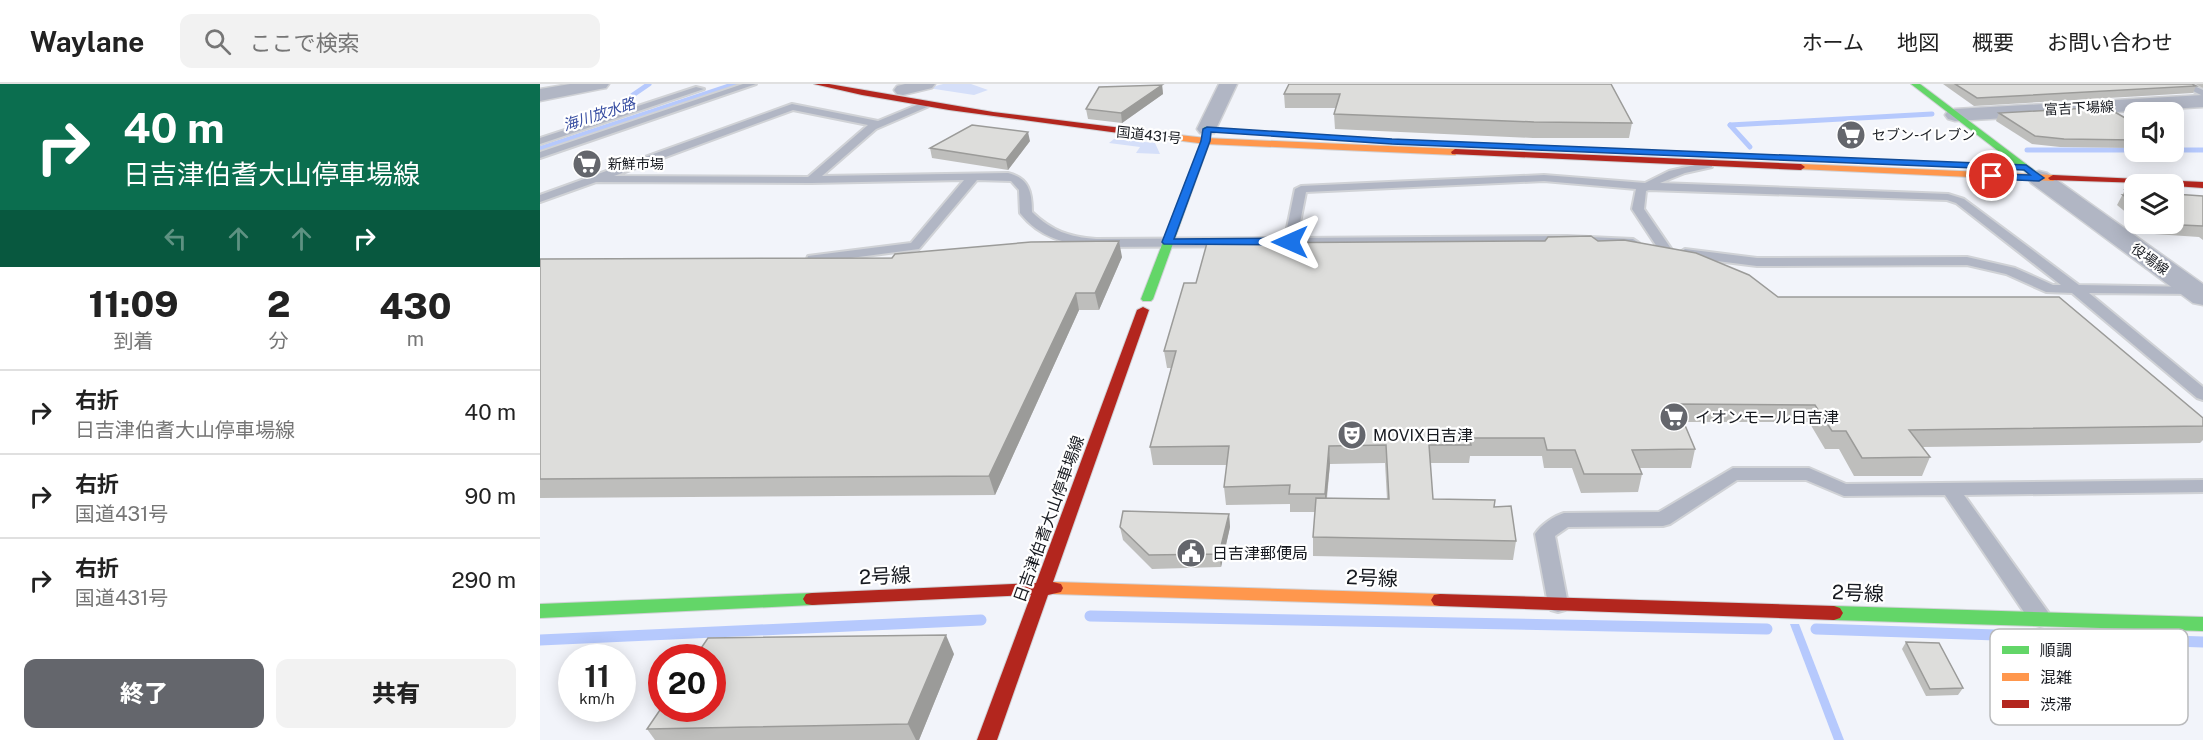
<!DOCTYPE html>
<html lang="ja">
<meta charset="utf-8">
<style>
:root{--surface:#fff;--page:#f2f2f2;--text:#222;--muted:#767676;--line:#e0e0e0;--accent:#64666c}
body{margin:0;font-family:"Public Sans","Noto Sans JP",sans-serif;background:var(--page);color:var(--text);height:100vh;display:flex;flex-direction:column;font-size:22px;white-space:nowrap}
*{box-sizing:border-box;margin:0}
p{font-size:20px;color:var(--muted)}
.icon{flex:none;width:33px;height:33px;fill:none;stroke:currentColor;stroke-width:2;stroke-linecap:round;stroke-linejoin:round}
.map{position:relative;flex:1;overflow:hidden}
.sheet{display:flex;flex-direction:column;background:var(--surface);width:540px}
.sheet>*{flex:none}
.guide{background:#0b6e4f;color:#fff;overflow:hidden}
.controls{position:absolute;left:1584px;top:18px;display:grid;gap:12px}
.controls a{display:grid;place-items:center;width:60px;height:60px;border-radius:12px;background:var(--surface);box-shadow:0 3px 15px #0003;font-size:30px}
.speed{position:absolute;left:18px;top:560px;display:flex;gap:12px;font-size:30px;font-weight:700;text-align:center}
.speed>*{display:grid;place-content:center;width:78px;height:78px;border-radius:50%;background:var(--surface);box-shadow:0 3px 15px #0003;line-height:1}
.speed small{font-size:15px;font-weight:400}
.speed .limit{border:9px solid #d22;background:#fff;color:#111}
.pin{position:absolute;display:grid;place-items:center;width:51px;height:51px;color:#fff;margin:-26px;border:3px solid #fff;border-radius:50%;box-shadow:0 2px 6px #0007}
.me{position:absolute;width:66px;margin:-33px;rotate:270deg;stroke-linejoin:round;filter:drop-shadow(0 0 4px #0008)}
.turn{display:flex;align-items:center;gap:21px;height:126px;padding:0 24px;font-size:27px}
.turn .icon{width:78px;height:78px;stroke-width:2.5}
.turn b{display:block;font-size:42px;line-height:51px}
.lanes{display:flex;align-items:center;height:57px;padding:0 24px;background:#0003;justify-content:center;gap:30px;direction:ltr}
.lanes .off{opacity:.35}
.eta{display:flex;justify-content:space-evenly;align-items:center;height:102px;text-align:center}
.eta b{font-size:36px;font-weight:800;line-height:42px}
.button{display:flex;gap:12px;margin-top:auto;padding:12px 24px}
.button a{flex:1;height:69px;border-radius:12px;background:var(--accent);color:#fff;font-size:24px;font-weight:800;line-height:69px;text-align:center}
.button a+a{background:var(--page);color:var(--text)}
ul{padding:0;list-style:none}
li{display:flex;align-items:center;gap:18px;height:84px;padding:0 24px;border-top:2px solid var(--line)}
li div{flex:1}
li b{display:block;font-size:22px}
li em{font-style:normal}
header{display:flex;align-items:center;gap:36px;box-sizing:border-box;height:84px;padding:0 30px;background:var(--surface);border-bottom:2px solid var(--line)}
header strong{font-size:28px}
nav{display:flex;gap:33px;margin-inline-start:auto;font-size:21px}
.search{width:420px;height:54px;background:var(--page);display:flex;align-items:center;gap:15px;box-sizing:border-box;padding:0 21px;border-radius:12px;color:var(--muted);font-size:22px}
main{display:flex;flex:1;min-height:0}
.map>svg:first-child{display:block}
</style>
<header>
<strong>Waylane</strong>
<div class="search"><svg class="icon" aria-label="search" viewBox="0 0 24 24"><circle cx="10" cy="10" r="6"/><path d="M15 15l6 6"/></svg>ここで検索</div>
<nav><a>ホーム</a><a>地図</a><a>概要</a><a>お問い合わせ</a></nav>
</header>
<main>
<section class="sheet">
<div class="guide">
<div class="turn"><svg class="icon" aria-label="right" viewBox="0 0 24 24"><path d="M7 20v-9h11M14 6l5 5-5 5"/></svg><div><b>40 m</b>日吉津伯耆大山停車場線</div></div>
<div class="lanes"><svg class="icon off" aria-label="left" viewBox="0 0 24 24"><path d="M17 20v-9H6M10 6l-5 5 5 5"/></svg><svg class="icon off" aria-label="ahead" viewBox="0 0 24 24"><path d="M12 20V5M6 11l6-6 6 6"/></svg><svg class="icon off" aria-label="ahead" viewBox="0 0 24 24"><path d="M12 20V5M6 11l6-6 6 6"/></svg><svg class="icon" aria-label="right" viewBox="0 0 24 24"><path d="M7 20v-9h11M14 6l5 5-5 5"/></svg></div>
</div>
<div class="eta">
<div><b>11:09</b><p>到着</p></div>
<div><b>2</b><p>分</p></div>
<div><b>430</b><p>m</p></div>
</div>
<ul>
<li><svg class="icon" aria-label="right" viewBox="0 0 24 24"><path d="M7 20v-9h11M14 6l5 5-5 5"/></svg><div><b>右折</b><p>日吉津伯耆大山停車場線</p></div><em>40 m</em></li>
<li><svg class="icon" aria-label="right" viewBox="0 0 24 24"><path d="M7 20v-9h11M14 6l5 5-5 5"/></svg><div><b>右折</b><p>国道431号</p></div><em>90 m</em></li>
<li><svg class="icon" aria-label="right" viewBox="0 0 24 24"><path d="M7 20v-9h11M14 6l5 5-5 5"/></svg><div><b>右折</b><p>国道431号</p></div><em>290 m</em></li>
</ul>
<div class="button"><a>終了</a><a>共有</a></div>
</section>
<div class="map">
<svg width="1663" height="656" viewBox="0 0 1663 656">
<rect width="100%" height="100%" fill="#f2f4fa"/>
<g fill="#d5dff9">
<path d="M 403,0 L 431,0 L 448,6 L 434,11 L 388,4 Z"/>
<path d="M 574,55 L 615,59 L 620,70 L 596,69 L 600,63 L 569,59 Z"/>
</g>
<g fill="#b6c9fd">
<path d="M 187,0 L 200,0 L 0,67 L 0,62 Z"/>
<path d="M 1250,540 L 1259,540 L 1304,656 L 1294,656 Z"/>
</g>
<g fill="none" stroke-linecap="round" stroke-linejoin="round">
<g stroke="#b6c9fd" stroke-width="5">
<path d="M 55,37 L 109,0"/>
<path d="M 1190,41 L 1392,30"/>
<path d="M 1190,41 L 1210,63"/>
<path d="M 1487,66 L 1594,66"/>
<path d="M 1634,66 L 1663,66"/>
</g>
<g stroke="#b6c9fd" stroke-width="11">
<path d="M 550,532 L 1227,545"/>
<path d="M 1276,545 L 1663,558"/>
<path d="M 0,556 L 441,536"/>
</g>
<g stroke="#d0d2d6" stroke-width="4">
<g id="lane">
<path d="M 203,0 L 216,0 L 0,74 L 0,68 Z"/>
<path d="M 1639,0 L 1650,0 L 1663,6 L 1663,12 Z"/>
<path d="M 156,3 L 164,5 L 0,60 L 0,54 Z"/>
<path d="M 384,18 L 389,21 L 387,23 L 336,45 L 282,92 L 468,89 C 489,94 492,108 492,128 C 512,147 529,153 556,155 L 745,154 L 755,105 L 761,102 L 1004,91 L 1105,99 L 1129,87 L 1168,78 L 1172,79 L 1172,83 L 1145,89 L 1120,99 L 1408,110 L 1424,115 L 1539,201 L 1659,203 L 1661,206 L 1659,209 L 1654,210 L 1549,209 L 1663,303 L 1663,316 L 1657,314 L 1532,209 L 1506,208 L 1466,190 L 1427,181 L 1217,182 L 1145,173 L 1139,169 L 1145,165 L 1217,174 L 1427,173 L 1475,184 L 1513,201 L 1521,201 L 1416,119 L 1407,116 L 1109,106 L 1106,107 L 1104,125 L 1132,166 L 1126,170 L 1121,169 L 1092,125 L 1096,105 L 1004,97 L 766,108 L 757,154 L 1027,152 L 1093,155 L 1099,159 L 1093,163 L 1027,160 L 556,163 C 525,160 500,154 480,129 L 479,106 L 471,97 L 437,96 L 379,165 L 273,179 L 267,175 L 268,172 L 371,159 L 424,96 L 271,99 L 56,98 L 0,118 L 0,111 L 252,20 L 338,37 ZM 253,26 L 328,41 L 268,93 L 74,92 Z"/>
<path d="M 1193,384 L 1269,384 L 1306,400 L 1663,396 L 1663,408 L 1424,411 L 1508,528 L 1511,534 L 1508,540 L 1500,542 L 1492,540 L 1405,411 L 1304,412 L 1266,396 L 1197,396 L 1130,440 L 1123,442 L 1028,443 L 1015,452 L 1028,520 L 1025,526 L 1018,528 L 1011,526 L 1008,520 L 995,450 C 1001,441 1014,432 1024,429 L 1119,428 Z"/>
</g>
</g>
<g stroke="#d0d2d6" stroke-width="3">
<g id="street">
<path d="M 30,0 L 69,0 L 66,4 L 60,5 L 0,17 L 0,5 Z"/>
<path d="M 365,0 L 395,0 L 392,4 L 363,11 L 357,10 L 354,6 L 357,2 Z"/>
<path d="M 679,0 L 697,0 L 674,49 L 660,49 L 657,45 Z"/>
<path d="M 1663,11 L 1663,23 L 1415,37 L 1408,35 L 1405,31 L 1408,27 L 1415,25 Z"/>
<path d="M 1499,87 L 1507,89 L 1663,200 L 1663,221 L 1653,219 L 1491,99 L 1488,94 L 1491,89 Z"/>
</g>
</g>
<g stroke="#d0d2d6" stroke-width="2">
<g id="fast">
<path d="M 1371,0 L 1380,0 L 1502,92 L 1502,96 L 1496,96 Z"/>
<path d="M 664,43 L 671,45 L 670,57 L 613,215 L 611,217 L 603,217 L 601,215 L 662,57 Z"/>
<path d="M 272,509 L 278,510 L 281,515 L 278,520 L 272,521 L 0,534 L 0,520 Z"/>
<path d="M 1294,522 L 1663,533 L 1663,547 L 1294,536 L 1288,534 L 1285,529 L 1288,524 Z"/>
</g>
</g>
<g stroke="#d0d2d6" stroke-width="2">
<g id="slow">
<path d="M 630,50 L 666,54 L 915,65 L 919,68 L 915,71 L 666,60 L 627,55 L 627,51 Z"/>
<path d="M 1261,80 L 1513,91 L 1518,94 L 1513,97 L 1258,85 L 1258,81 Z"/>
<path d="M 515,498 L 900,510 L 906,511 L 909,516 L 906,521 L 900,522 L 515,510 L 509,508 L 507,504 L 509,500 Z"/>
</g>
</g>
<g stroke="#d0d2d6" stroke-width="2">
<g id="jam">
<path d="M 274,0 L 289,0 L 453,28 L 630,50 L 634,53 L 630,56 L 409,26 L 322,11 Z"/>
<path d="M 915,65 L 1261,80 L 1265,83 L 1261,86 L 912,70 L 911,68 Z"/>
<path d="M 1513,91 L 1663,98 L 1663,104 L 1634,102 L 1634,100 L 1510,96 L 1508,94 Z"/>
<path d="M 603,223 L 609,226 L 513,498 L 521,500 L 523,504 L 521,508 L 508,511 L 457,656 L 437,656 L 491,511 L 272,521 L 266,520 L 263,515 L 266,510 L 272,509 L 496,499 L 597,226 Z"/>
<path d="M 900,510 L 1294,522 L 1300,524 L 1303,529 L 1300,534 L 1294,536 L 900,522 L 894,521 L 891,516 L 894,511 Z"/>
</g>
</g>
<use href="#lane" fill="#b1b6c4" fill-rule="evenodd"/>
<use href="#street" fill="#b1b6c4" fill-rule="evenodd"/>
<use href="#fast" fill="#63d668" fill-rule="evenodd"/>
<use href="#slow" fill="#ff974d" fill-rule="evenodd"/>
<use href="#jam" fill="#b3261e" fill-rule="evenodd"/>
</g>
<g fill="#bebebc" fill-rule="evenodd">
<path d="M 749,0 L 1092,39 L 1089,54 L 993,54 L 795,45 L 794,30 L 796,24 L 745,24 L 744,10 Z"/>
<path d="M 1403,0 L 1652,0 L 1656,2 L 1653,9 L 1434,22 Z"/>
<path d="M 1655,0 L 1663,0 L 1663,4 Z"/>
<path d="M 622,1 L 623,10 L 582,39 L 548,35 L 546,25 Z"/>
<path d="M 1459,29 L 1594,39 L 1594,64 L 1520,63 L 1492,60 L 1456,37 Z"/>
<path d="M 490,57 L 468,86 L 392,74 L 390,64 Z"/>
<path d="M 1585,106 L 1594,107 L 1594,135 L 1577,121 Z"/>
<path d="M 1663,112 L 1663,156 L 1659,153 L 1614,150 L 1601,140 L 1634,140 Z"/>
<path d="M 1058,157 L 1238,213 L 1663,334 L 1663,356 L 1660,359 L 1383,363 L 1390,373 L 1382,392 L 1314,392 L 1299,365 L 1285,365 L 1269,338 L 1144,338 L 1155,365 L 1151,384 L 1099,384 L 1102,390 L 1098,408 L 1041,409 L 1032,384 L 1004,384 L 1002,372 L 930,372 L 929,379 L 890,379 L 893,415 L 954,423 L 976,457 L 973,476 L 773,472 L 773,453 L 775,428 L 750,428 L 750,420 L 686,421 L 684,403 L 687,381 L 613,381 L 610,363 L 632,284 L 627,284 L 624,267 L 656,199 ZM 845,379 L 847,415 L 787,414 L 790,380 Z"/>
<path d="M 582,173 L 559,226 L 539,226 L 455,411 L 0,414 L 0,175 Z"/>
<path d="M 689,430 L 690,443 L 681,483 L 612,485 L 583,456 L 580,443 Z"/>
<path d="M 1366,558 L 1423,604 L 1418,611 L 1386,612 L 1362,565 Z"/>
<path d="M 414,570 L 379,656 L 115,656 L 107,645 Z"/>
</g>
<g fill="#9b9b99">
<path d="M 622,1 L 623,10 L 582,39 L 581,29 Z"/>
<path d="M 488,48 L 490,57 L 468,86 L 466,76 Z"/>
<path d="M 579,157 L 582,173 L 559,226 L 555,209 Z"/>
<path d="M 536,209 L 539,226 L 455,411 L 449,392 Z"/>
<path d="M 789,362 L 790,380 L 785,428 L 785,410 Z"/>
<path d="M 689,430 L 690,443 L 681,483 L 679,470 Z"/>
<path d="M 406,551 L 414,570 L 379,656 L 376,656 L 368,640 Z"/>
</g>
<g fill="#dddddb" stroke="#9b9b99" stroke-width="1.5">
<path d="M 749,0 L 1071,0 L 1092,39 L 994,38 L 794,30 L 800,10 L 744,10 Z"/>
<path d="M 1415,0 L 1652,0 L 1656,2 L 1437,14 Z"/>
<path d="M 622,1 L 581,29 L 546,25 L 559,3 Z"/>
<path d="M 1566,23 L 1594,39 L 1594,56 L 1524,55 L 1495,52 L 1459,29 Z"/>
<path d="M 432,41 L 488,48 L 466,76 L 390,64 Z"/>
<path d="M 1585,106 L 1594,107 L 1594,120 L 1583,111 L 1590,112 Z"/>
<path d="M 1634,110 L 1663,112 L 1663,142 L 1620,140 L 1634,140 Z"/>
<path d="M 1051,152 L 1058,157 L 1084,156 L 1156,169 L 1209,191 L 1238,213 L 1519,213 L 1663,334 L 1663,342 L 1369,346 L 1390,373 L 1322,374 L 1306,347 L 1292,347 L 1275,321 L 1136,320 L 1155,365 L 1092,366 L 1102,390 L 1044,390 L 1035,366 L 1007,366 L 1004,354 L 929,354 L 931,361 L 889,361 L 893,415 L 955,416 L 954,423 L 971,422 L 976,457 L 773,453 L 776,414 L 849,415 L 846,361 L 789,362 L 785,410 L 749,410 L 750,401 L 684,403 L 689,362 L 610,363 L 636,267 L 624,267 L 644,199 L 656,199 L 667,159 L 1005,157 L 1008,153 Z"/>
<path d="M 579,157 L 555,209 L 536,209 L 449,392 L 0,395 L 0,175 L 352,174 L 355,170 L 491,158 Z"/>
<path d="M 583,427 L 689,430 L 679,470 L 609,471 L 580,443 Z"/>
<path d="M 406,551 L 368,640 L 107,645 L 122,623 L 122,624 L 172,624 L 172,573 L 155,573 L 168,554 Z"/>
<path d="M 1366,558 L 1399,559 L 1423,604 L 1390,605 Z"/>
</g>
<path fill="#1a73e8" stroke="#114b97" stroke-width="1.5" d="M 667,43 L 852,55 L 1486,81 L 1504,94 L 1499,97 L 1452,95 L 1448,92 L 1452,90 L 1490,91 L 1484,86 L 852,60 L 671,48 L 670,57 L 634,155 L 750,154 L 755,158 L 750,161 L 624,160 L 622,158 L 661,57 L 663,45 Z"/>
<defs>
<g id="supermarket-disc" transform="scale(1.5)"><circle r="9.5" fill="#64666c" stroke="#fff"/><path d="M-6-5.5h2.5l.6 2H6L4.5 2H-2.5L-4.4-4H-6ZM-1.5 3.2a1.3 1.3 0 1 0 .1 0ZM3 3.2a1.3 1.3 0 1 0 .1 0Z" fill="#fff"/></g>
<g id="theatre-disc" transform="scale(1.5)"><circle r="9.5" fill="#64666c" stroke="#fff"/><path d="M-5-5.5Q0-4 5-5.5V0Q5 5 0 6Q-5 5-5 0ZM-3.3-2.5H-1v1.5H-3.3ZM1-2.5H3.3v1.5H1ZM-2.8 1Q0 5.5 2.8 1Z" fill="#fff"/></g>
<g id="civic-disc" transform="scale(1.5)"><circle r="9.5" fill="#64666c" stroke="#fff"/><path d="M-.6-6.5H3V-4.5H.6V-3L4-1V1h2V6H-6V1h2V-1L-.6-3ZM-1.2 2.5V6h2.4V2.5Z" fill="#fff"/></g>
</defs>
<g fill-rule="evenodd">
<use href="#supermarket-disc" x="1311" y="51"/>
<use href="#supermarket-disc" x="47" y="80"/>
<use href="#supermarket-disc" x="1134" y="333"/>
<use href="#theatre-disc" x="812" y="351"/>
<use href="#civic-disc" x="651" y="469"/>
</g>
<g text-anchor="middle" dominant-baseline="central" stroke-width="4.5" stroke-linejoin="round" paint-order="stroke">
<g font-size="14" fill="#171a20" stroke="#fff">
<text transform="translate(1539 24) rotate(-3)">富吉下場線</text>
<text transform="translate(609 51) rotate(6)">国道431号</text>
<text transform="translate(1610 175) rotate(36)">役場線</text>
</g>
<g font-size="14" fill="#171a20" stroke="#fff" text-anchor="start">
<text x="1332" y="51">セブン-イレブン</text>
<text x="68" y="80">新鮮市場</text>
</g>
<g font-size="15" font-style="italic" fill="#384ea2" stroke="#fff">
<text transform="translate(59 30) rotate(-18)">海川放水路</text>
</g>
<g font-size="16" fill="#171a20" stroke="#fff" text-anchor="start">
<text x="1155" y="333">イオンモール日吉津</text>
<text x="833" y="351">MOVIX日吉津</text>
<text x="672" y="469">日吉津郵便局</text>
</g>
<g font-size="16" fill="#171a20" stroke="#fff">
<text transform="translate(509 435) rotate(-70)">日吉津伯耆大山停車場線</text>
</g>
<g font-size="20" fill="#171a20" stroke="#fff">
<text transform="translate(345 492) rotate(-3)">2号線</text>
<text transform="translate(832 494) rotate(2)">2号線</text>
<text transform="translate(1318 509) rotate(2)">2号線</text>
</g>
</g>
<rect x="1450" y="545" width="198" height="96" rx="9" fill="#fff" stroke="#b9babc" stroke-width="1.5"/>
<rect x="1462" y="562" width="27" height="8" fill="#63d668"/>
<rect x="1462" y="589" width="27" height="8" fill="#ff974d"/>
<rect x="1462" y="616" width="27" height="8" fill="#b3261e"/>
<g font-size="16" fill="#171a20">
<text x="1500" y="572">順調</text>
<text x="1500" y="599">混雑</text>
<text x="1500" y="626">渋滞</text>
</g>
</svg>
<div class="controls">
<a><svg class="icon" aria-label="sound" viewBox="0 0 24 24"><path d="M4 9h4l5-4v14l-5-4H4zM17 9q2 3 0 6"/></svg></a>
<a><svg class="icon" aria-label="layers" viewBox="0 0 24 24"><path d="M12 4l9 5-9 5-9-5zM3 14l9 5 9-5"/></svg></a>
</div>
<div class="speed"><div>11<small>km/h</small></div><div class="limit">20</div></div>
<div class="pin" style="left:1452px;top:92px;background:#d93025"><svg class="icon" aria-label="arrive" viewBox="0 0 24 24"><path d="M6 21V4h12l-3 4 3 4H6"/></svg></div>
<svg class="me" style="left:750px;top:158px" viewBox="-20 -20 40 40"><path d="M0-17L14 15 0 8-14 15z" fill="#1a73e8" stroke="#fff" stroke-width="4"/></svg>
</div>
</main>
